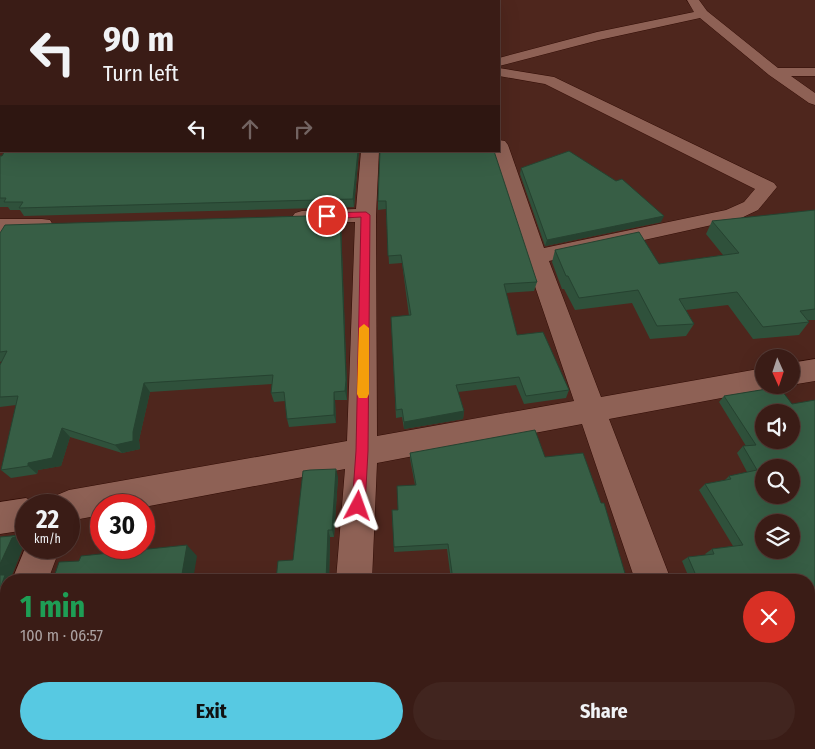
<!DOCTYPE html>
<meta charset="utf-8">
<style>
:root{--surface:#3a1c16;--page:#41251f;--text:#f1f3f6;--muted:#aba1a1;--line:#543a35;--accent:#57c9e2}
body{margin:0;font-family:"Fira Sans Condensed",sans-serif;background:var(--page);color:var(--text);height:100vh;display:flex;flex-direction:column;font-size:19px;white-space:nowrap}
*{box-sizing:border-box;margin:0}
p{font-size:16px;color:var(--muted)}
.icon{flex:none;width:28px;height:28px;fill:none;stroke:currentColor;stroke-width:2;stroke-linecap:round;stroke-linejoin:round}
.map{position:relative;flex:1;overflow:hidden}
.side{position:absolute;left:0px;top:574px;width:815px;height:176px;display:flex;flex-direction:column;background:var(--surface);border-radius:20px 20px 0 0;box-shadow:0 5px 20px #0002,0 0 0 1px var(--line)}
.side>*{flex:none}
.guide{position:absolute;left:0px;top:0px;width:500px;height:152px;box-shadow:0 5px 20px #0002,0 0 0 1px var(--line);background:#3a1c16;color:var(--text);overflow:hidden}
.needle{width:32px;rotate:177deg}
.buttons{position:absolute;left:755px;top:349px;display:grid;gap:10px}
.buttons a{display:grid;place-items:center;width:45px;height:45px;border-radius:50%;background:var(--surface);box-shadow:0 5px 20px #0002,0 0 0 1px var(--line);font-size:25px}
.speed{position:absolute;left:15px;top:494px;display:flex;gap:10px;font-size:25px;font-weight:700;text-align:center}
.speed>*{display:grid;place-content:center;width:65px;height:65px;border-radius:50%;background:var(--surface);box-shadow:0 5px 20px #0002,0 0 0 1px var(--line);line-height:1}
.speed small{font-size:12px;font-weight:400}
.speed .limit{border:8px solid #d22;background:#fff;color:#111}
.pin{position:absolute;display:grid;place-items:center;width:42px;height:42px;color:#fff;margin:-21px;border:2px solid #fff;border-radius:50%;box-shadow:0 1px 5px #0007}
.me{position:absolute;width:55px;margin:-28px;rotate:4deg;stroke-linejoin:round;filter:drop-shadow(0 0 4px #0008)}
.turn{display:flex;align-items:center;gap:18px;height:105px;padding:0 20px;font-size:22px}
.turn .icon{width:65px;height:65px;stroke-width:2.5}
.turn b{display:block;font-size:35px;line-height:42px}
.lanes{display:flex;align-items:center;height:48px;padding:0 20px;background:#0003;justify-content:center;gap:25px;direction:ltr}
.lanes .off{opacity:.35}
.round{display:grid;place-items:center;flex:none;width:52px;height:52px;border-radius:26px;background:var(--page)}
.summary{display:flex;align-items:center;justify-content:space-between;height:85px;padding:0 20px}
h1{font-size:30px;font-weight:700;line-height:38px;color:#1e9e55}
.button{display:flex;gap:10px;margin-top:auto;padding:10px 20px}
.button a{flex:1;height:58px;border-radius:30px;background:var(--accent);color:#111;font-size:20px;font-weight:700;line-height:58px;text-align:center}
.button a+a{background:var(--page);color:var(--text)}
.map>svg:first-child{display:block}
</style>
<div class="map">
<svg width="815" height="749" viewBox="0 0 815 749">
<rect width="100%" height="100%" fill="#4e261d"/>
<g fill="none" stroke-linecap="round" stroke-linejoin="round">
<g stroke="#320d06" stroke-width="1">
<g id="minor">
<path d="M 687,0 L 699,0 L 707,11 L 778,68 L 815,68 L 815,76 L 791,76 L 815,93 L 815,105 L 809,103 L 769,75 L 700,18 L 599,40 L 499,66 L 499,58 L 597,32 L 694,12 Z"/>
<path d="M 499,68 L 554,77 L 774,183 L 777,187 L 758,210 L 739,219 L 549,261 L 601,397 L 764,368 L 764,385 L 775,385 L 764,390 L 609,419 L 671,580 L 635,580 L 582,424 L 377,463 L 372,580 L 336,580 L 345,469 L 144,507 L 144,505 L 101,505 L 101,515 L 69,521 L 69,505 L 53,505 L 57,495 L 69,490 L 347,441 L 355,222 L 302,223 L 295,221 L 292,217 L 295,213 L 302,211 L 356,209 L 361,151 L 379,151 L 376,215 L 377,436 L 574,401 L 525,257 L 492,151 L 499,151 L 499,140 L 505,141 L 508,145 L 544,248 L 726,210 L 744,202 L 755,189 L 545,84 L 499,76 Z"/>
<path d="M 0,219 L 42,219 L 50,220 L 53,225 L 50,230 L 0,233 Z"/>
<path d="M 815,359 L 815,381 L 791,385 L 791,363 Z"/>
<path d="M 26,498 L 39,505 L 26,505 L 26,530 L 0,534 L 0,502 Z"/>
<path d="M 26,546 L 60,548 L 48,580 L 12,580 Z"/>
<path d="M 6,626 L 6,679 L 0,682 L 0,628 Z"/>
<path d="M 321,744 L 363,744 L 364,749 L 320,749 Z"/>
<path d="M 692,744 L 734,744 L 737,749 L 693,749 Z"/>
</g>
</g>
<use href="#minor" fill="#8e6155" fill-rule="evenodd"/>
</g>
<g fill="#2f513b">
<path d="M 359,151 L 354,207 L 24,216 L 20,210 L 10,210 L 8,207 L 0,207 L 0,156 Z"/>
<path d="M 380,151 L 537,282 L 534,291 L 506,293 L 517,335 L 569,390 L 566,398 L 524,404 L 516,385 L 458,392 L 464,411 L 463,419 L 404,429 L 402,417 L 396,418 L 391,317 L 409,316 L 402,263 L 389,264 L 386,209 L 378,210 L 378,201 Z"/>
<path d="M 521,168 L 661,222 L 545,246 L 520,174 Z"/>
<path d="M 815,210 L 815,320 L 808,320 L 809,322 L 799,335 L 753,339 L 728,305 L 686,310 L 694,324 L 686,336 L 650,339 L 632,303 L 575,310 L 564,289 L 562,289 L 552,262 L 555,250 L 659,264 L 723,255 L 706,234 L 712,221 Z"/>
<path d="M 340,215 L 341,224 L 347,389 L 347,400 L 335,400 L 336,423 L 289,427 L 287,419 L 285,401 L 274,402 L 271,393 L 272,384 L 150,392 L 139,440 L 140,449 L 122,453 L 70,437 L 61,466 L 38,470 L 37,474 L 11,478 L 1,470 L 16,405 L 0,407 L 0,365 L 2,361 L 0,362 L 0,233 Z"/>
<path d="M 779,387 L 809,580 L 690,580 L 682,561 L 688,557 L 706,555 L 705,554 L 712,549 L 733,546 L 699,490 L 705,484 L 725,480 L 729,476 L 747,472 L 737,453 L 743,446 L 746,446 L 719,402 L 724,396 Z"/>
<path d="M 410,453 L 545,457 L 627,580 L 451,580 L 447,549 L 394,552 L 392,510 L 398,510 L 415,485 L 410,459 Z"/>
<path d="M 338,477 L 334,537 L 330,537 L 329,580 L 276,580 L 293,560 Z"/>
</g>
<g fill="#264230">
<path d="M 358,151 L 359,151 L 354,207 L 353,199 Z"/>
<path d="M 340,215 L 341,224 L 347,389 L 347,400 L 345,391 Z"/>
<path d="M 664,216 L 661,222 L 545,246 L 547,240 Z"/>
<path d="M 144,383 L 150,392 L 139,440 L 140,449 L 122,453 L 115,445 L 133,432 Z"/>
<path d="M 334,392 L 335,400 L 336,423 L 334,415 Z"/>
<path d="M 464,411 L 463,419 L 404,429 L 404,422 Z"/>
<path d="M 62,428 L 70,437 L 61,466 L 38,470 L 37,474 L 28,466 L 28,463 Z"/>
<path d="M 336,469 L 338,477 L 334,537 L 332,530 Z"/>
<path d="M 328,530 L 330,537 L 329,580 L 326,580 Z"/>
<path d="M 21,535 L 26,539 L 26,545 L 24,545 L 11,578 L 15,580 L 6,580 L 6,617 L 3,625 L 0,626 L 0,564 L 12,538 Z"/>
<path d="M 187,545 L 197,556 L 193,580 L 181,580 Z"/>
<path d="M 104,744 L 122,744 L 120,749 L 103,749 Z"/>
</g>
<g fill="#375e45" stroke="#264230" fill-rule="evenodd">
<path d="M 0,0 L 464,0 L 464,1 L 1,1 L 1,141 L 0,141 Z"/>
<path d="M 5,151 L 358,151 L 353,199 L 19,208 L 23,202 L 4,202 L 6,198 L 0,198 L 0,156 L 2,156 Z"/>
<path d="M 380,151 L 494,151 L 537,282 L 504,284 L 517,335 L 543,332 L 569,390 L 526,396 L 519,377 L 456,385 L 464,411 L 404,422 L 402,409 L 396,410 L 391,317 L 411,315 L 401,255 L 388,256 L 386,201 L 378,201 Z"/>
<path d="M 569,151 L 616,181 L 622,179 L 664,216 L 547,240 L 521,168 Z"/>
<path d="M 815,210 L 815,309 L 800,311 L 809,322 L 763,327 L 737,292 L 679,299 L 694,324 L 657,326 L 638,290 L 579,298 L 568,276 L 566,276 L 555,250 L 639,232 L 659,264 L 739,253 L 712,221 Z"/>
<path d="M 340,215 L 346,380 L 345,391 L 334,392 L 334,415 L 287,419 L 284,392 L 271,393 L 273,375 L 144,383 L 133,432 L 133,441 L 115,445 L 62,428 L 52,458 L 28,463 L 28,466 L 1,470 L 18,396 L 0,397 L 0,365 L 7,351 L 0,352 L 0,233 L 5,225 Z"/>
<path d="M 779,387 L 792,404 L 815,400 L 815,709 L 809,710 L 809,580 L 698,580 L 688,557 L 714,554 L 712,549 L 743,545 L 705,484 L 731,479 L 729,476 L 757,470 L 743,446 L 756,445 L 724,396 ZM 764,412 L 791,412 L 791,440 L 764,440 ZM 764,468 L 791,468 L 791,495 L 764,495 ZM 764,522 L 791,522 L 791,550 L 764,550 Z"/>
<path d="M 535,430 L 545,457 L 583,453 L 601,503 L 604,503 L 627,580 L 453,580 L 448,544 L 394,547 L 392,510 L 398,510 L 397,486 L 416,485 L 410,453 Z"/>
<path d="M 336,469 L 332,530 L 328,530 L 326,580 L 276,580 L 278,561 L 293,560 L 303,471 L 310,470 Z"/>
<path d="M 21,535 L 12,538 L 0,564 L 0,537 Z"/>
<path d="M 187,545 L 181,580 L 53,580 L 59,562 L 79,561 L 81,556 Z"/>
<path d="M 0,575 L 5,575 L 0,589 Z"/>
<path d="M 3,712 L 6,712 L 6,744 L 104,744 L 103,749 L 0,749 L 0,720 Z"/>
<path d="M 452,744 L 491,744 L 492,749 L 382,749 L 382,746 Z"/>
</g>
<path fill="#e11d48" stroke="#92132f" d="M 366,212 L 370,215 L 368,451 L 365,506 L 363,511 L 358,513 L 354,511 L 352,506 L 356,451 L 361,217 L 327,219 L 323,216 L 327,213 Z"/>
<path fill="#f59e0b" d="M 364,324 L 369,328 L 369,394 L 367,398 L 359,398 L 357,394 L 359,328 Z"/>
</svg>
<div class="buttons">
<a><svg class="needle" viewBox="-14 -14 28 28"><path d="M0-13l5 13h-10z" fill="#e53935"/><path d="M0 13l5-13h-10z" fill="#aba1a1"/></svg></a>
<a><svg class="icon" aria-label="sound" viewBox="0 0 24 24"><path d="M4 9h4l5-4v14l-5-4H4zM17 9q2 3 0 6"/></svg></a>
<a><svg class="icon" aria-label="search" viewBox="0 0 24 24"><circle cx="10" cy="10" r="6"/><path d="M15 15l6 6"/></svg></a>
<a><svg class="icon" aria-label="layers" viewBox="0 0 24 24"><path d="M12 4l9 5-9 5-9-5zM3 14l9 5 9-5"/></svg></a>
</div>
<div class="speed"><div>22<small>km/h</small></div><div class="limit">30</div></div>
<div class="pin" style="left:327px;top:216px;background:#d93025"><svg class="icon" aria-label="arrive" viewBox="0 0 24 24"><path d="M6 21V4h12l-3 4 3 4H6"/></svg></div>
<svg class="me" style="left:358px;top:506px" viewBox="-20 -20 40 40"><path d="M0-17L14 15 0 8-14 15z" fill="#e11d48" stroke="#fff" stroke-width="4"/></svg>
<div class="guide">
<div class="turn"><svg class="icon" aria-label="left" viewBox="0 0 24 24"><path d="M17 20v-9H6M10 6l-5 5 5 5"/></svg><div><b>90 m</b>Turn left</div></div>
<div class="lanes"><svg class="icon" aria-label="left" viewBox="0 0 24 24"><path d="M17 20v-9H6M10 6l-5 5 5 5"/></svg><svg class="icon off" aria-label="ahead" viewBox="0 0 24 24"><path d="M12 20V5M6 11l6-6 6 6"/></svg><svg class="icon off" aria-label="right" viewBox="0 0 24 24"><path d="M7 20v-9h11M14 6l5 5-5 5"/></svg></div>
</div>
<section class="side">
<div class="summary"><div><h1>1 min</h1><p>100 m · 06:57</p></div><a class="round" style="background:#d93025;color:#fff"><svg class="icon" aria-label="close" viewBox="0 0 24 24"><path d="M6 6l12 12M18 6L6 18"/></svg></a></div>
<div class="button"><a>Exit</a><a>Share</a></div>
</section>
</div>
